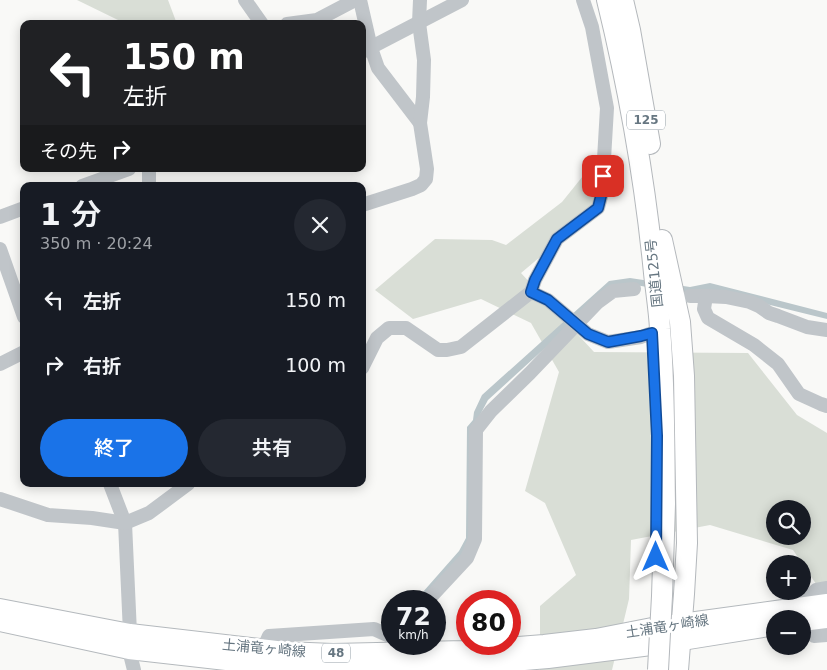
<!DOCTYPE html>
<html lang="ja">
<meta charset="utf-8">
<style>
:root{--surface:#171b24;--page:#242831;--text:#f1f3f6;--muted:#9ea1a6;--accent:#1a73e8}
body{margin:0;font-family:"DejaVu Sans","Noto Sans JP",sans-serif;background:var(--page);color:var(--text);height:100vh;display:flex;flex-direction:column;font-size:19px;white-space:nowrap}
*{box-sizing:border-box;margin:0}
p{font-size:16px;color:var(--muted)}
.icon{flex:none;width:28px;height:28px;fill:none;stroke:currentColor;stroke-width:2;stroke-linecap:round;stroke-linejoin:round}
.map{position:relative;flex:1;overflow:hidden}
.sheet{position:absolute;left:20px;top:182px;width:346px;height:305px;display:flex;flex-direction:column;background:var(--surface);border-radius:10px;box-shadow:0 2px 12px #0003}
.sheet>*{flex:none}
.hud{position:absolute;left:20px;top:20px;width:346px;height:152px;border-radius:10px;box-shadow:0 2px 12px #0003;background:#202124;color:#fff;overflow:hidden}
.tools{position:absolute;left:766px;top:500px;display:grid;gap:10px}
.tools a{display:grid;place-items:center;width:45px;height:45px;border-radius:50%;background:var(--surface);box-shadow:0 2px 12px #0003;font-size:25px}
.speed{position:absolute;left:381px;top:590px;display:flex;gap:10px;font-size:25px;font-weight:700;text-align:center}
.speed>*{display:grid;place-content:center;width:65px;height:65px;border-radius:50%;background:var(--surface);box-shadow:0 2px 12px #0003;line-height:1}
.speed small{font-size:12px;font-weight:400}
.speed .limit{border:8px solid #d22;background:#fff;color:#111}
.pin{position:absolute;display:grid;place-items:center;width:42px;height:42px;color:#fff;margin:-21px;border-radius:10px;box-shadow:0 2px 8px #0006}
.me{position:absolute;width:55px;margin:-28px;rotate:0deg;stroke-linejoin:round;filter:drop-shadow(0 0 4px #0008)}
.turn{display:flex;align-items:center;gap:18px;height:105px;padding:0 20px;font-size:22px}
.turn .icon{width:65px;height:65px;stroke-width:2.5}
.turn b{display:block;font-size:35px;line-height:42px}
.then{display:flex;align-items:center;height:48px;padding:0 20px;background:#0003;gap:10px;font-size:19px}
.round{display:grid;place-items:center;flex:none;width:52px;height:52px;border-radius:26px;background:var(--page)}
.overview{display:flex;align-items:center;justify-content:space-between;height:85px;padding:0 20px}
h1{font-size:30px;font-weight:600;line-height:38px}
.cta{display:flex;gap:10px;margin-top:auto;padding:10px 20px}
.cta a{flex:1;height:58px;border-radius:30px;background:var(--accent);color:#fff;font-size:20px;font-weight:600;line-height:58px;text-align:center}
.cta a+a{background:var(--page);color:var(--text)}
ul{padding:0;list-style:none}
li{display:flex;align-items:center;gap:15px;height:65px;padding:0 20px}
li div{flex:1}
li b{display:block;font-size:19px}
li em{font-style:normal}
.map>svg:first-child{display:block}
</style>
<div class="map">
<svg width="827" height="670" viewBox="0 0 827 670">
<rect width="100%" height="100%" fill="#f9f9f7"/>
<g fill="#d9ded6" fill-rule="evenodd">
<path d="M 77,0 L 168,0 L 177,24 L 117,24 L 118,20 Z"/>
<path d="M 591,166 L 603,204 L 521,273 L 594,352 L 748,353 L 797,415 L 827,433 L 827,600 L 793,550 L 710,525 L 631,540 L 629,599 L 612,670 L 540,670 L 540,606 L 576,575 L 545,503 L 525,491 L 559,372 L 531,323 L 481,299 L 413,319 L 375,290 L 435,239 L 492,240 L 506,245 L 562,202 ZM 775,509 L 802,509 L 802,536 L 775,536 Z"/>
</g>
<path fill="#bac6ca" d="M 630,278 L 690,287 L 710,283 L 827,313 L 827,319 L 710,290 L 690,294 L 629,284 L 611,288 L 488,400 L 480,415 L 472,539 L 464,556 L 422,601 L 415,601 L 459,551 L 466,538 L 467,427 L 473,420 L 474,412 L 482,395 L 609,281 Z"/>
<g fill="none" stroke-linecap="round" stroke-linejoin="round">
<g stroke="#b4b9bd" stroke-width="20">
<g id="major">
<path d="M 0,608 L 130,633 L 285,651 L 333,653 L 464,650 L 544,644 L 596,638 L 652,627 L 827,603"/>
<path d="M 0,622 L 129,650 L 261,665 L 332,667 L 466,666 L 548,659 L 651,646 L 775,626"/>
<path d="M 802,622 L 827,619"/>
</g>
</g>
<g stroke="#b4b8bc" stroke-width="22">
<g id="highway">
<path d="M 607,0 C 629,90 645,181 654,273 C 656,292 659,310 660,329 C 665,387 664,446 665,504"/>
<path d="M 623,0 L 630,30 L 650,144"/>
<path d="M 662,240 L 680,322 L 684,376 L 687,543 L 684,594 L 678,670"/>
</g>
</g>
<g stroke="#c0c5c9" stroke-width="14">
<path d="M 245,0 L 262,24"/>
<path d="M 360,0 L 371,48 L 378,68 L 420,123"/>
<path d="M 287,24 L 317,20 L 355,0"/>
<path d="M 362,52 L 462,0"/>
<path d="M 82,186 L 129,169"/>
<path d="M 149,186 L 149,169"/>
<path d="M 362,205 L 412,189 L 421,185 L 426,179 L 427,169 L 420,123 L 423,97 L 424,60 L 419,23 L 420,0"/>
<path d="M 0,217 L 24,208"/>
<path d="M 0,249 L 24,317"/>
<path d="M 531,292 L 535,280 L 557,239 L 598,208 L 602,193 L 607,108 L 592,27 L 583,0"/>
<path d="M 690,296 L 706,296 L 726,297 L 750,302 L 759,306 L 769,313 L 778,316 L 807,327 L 827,330"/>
<path d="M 706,296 L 704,309 L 708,318 L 754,345 L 778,364 L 799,394 L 821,404 L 827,406"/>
<path d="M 0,364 L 24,352"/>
<path d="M 362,368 L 377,338 L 389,328 L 406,328 L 438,350 L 447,350 L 461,347 L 531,292 L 548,300 L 588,334 L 608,342 L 641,337 L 652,333"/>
<path d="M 110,484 L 125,523 L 130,633 L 129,650 L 134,670"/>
<path d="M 0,499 L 48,515 L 92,518 L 125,523 L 149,513 L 188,484"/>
<path d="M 427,601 L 467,558 L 475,539 L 476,430 L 491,411 L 530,373 L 598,302 L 613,291 L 634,289"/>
<path d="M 798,607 L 816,590 L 827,588"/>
<path d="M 806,622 L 810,631 L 814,636 L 827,635"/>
<path d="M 263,649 L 269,636 L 374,629 L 392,637"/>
</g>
<use href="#major" stroke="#fff" stroke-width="18"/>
<use href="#highway" stroke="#fff" stroke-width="20"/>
<g stroke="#b4b8bc" stroke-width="22" stroke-linecap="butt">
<path id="highway-bridge" d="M 658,670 L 662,596 L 665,504"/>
</g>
<use href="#highway-bridge" stroke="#fff" stroke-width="20"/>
</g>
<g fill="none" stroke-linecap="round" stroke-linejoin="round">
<g stroke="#114b97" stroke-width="12">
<path id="route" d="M 603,176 L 602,192 L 598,208 L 557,239 L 535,280 L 531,292 L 548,300 L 588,334 L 608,342 L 641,336 L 652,333 L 657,436 L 656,557"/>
</g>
<use href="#route" stroke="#1a73e8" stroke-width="9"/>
</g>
<g text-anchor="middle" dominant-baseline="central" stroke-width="5" stroke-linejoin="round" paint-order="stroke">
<g fill="#fff" stroke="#949fa7" stroke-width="1">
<rect x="627" y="110.5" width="38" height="19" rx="4"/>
<rect x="322" y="643.5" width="28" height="19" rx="4"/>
</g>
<g font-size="12" font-weight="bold" fill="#667681">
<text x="646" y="120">125</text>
<text x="336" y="653">48</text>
</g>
<g font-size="14" fill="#667681" stroke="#fff">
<text transform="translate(654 273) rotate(-96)">国道125号</text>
<text transform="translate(667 626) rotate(-9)">土浦竜ヶ崎線</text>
<text transform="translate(264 648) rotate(5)">土浦竜ヶ崎線</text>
</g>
</g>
</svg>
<div class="tools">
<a><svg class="icon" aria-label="search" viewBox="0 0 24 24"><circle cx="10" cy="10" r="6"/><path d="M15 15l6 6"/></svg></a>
<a>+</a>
<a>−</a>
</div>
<div class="speed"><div>72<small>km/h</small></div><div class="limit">80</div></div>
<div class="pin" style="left:603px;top:176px;background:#d93025"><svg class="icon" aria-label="arrive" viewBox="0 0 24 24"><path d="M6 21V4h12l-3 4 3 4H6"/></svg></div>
<svg class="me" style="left:656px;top:557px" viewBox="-20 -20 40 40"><path d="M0-17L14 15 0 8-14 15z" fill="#1a73e8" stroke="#fff" stroke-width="4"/></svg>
<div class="hud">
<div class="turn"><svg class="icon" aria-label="left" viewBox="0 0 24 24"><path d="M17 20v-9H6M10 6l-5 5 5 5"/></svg><div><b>150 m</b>左折</div></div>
<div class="then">その先<svg class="icon" aria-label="right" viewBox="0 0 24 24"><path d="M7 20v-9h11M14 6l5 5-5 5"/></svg></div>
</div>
<section class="sheet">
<div class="overview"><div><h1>1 分</h1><p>350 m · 20:24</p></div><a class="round"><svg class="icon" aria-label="close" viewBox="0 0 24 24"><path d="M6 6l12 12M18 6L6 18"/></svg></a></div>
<ul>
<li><svg class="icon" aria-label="left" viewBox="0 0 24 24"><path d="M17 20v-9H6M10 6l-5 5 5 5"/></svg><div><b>左折</b></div><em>150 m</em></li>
<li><svg class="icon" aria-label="right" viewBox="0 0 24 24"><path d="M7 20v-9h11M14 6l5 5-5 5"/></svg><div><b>右折</b></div><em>100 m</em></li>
</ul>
<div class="cta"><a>終了</a><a>共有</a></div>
</section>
</div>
